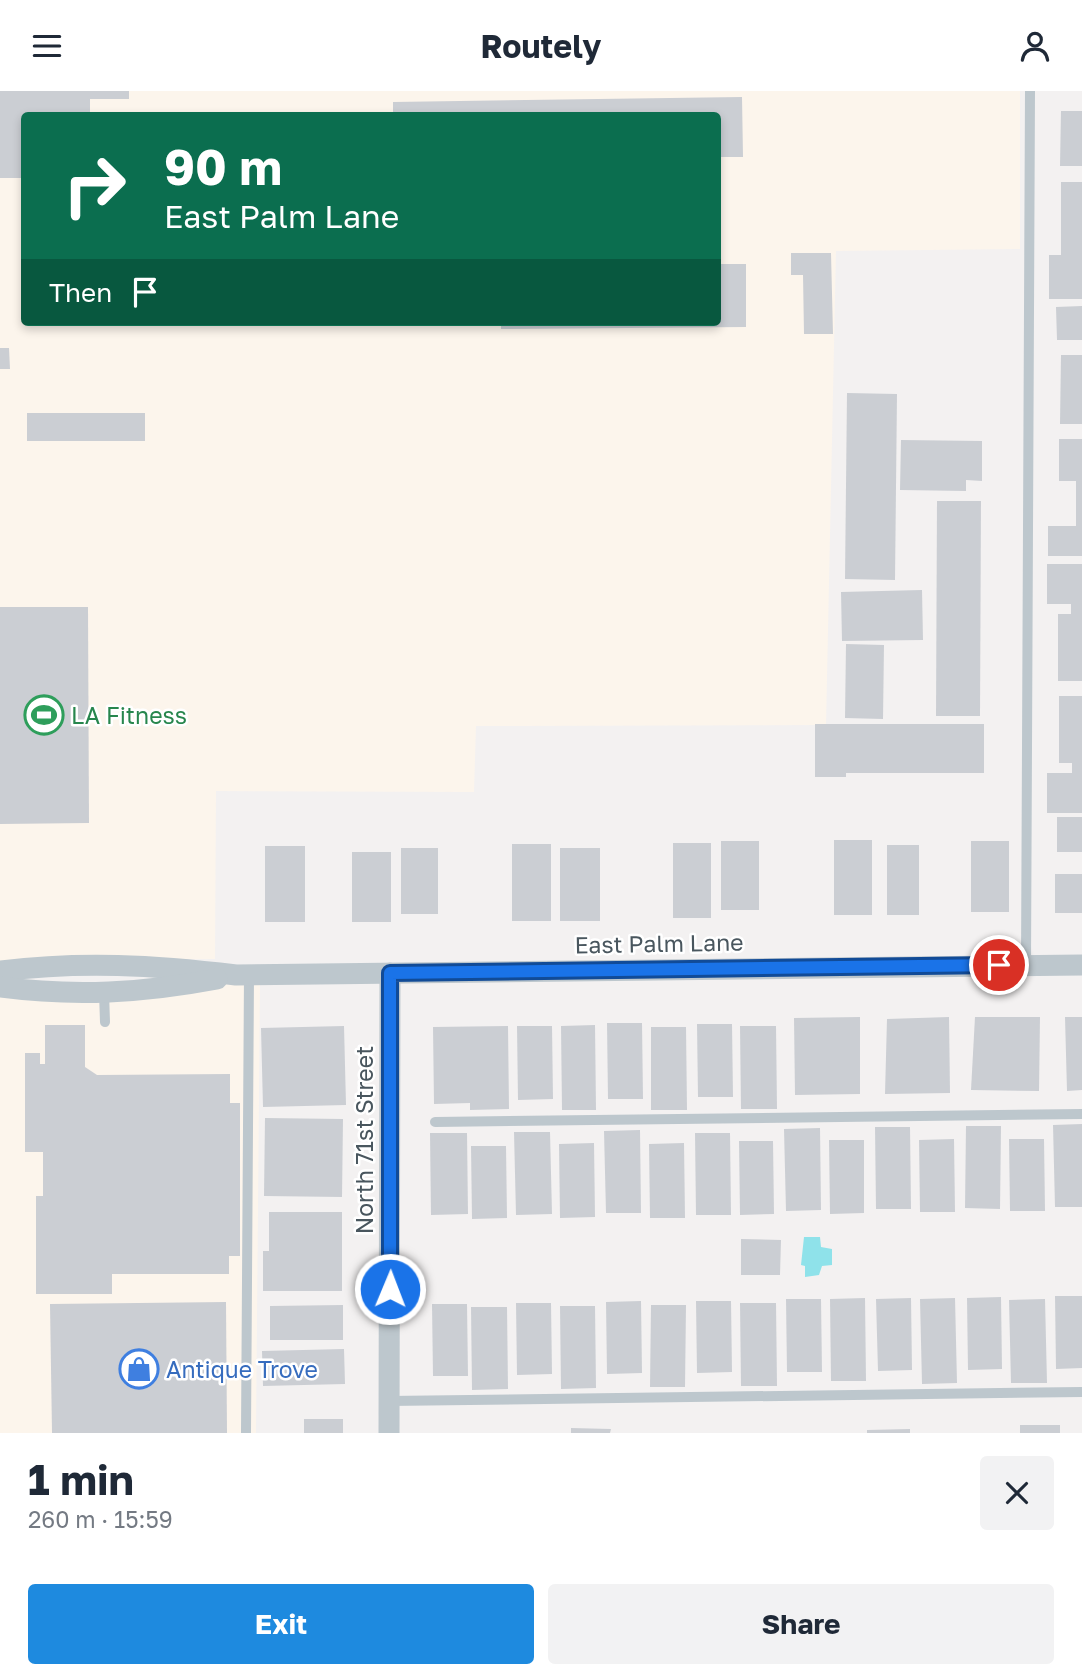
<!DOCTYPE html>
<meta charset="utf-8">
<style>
:root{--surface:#fff;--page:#f2f2f3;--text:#1f2937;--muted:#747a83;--accent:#1e8adf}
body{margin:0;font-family:"Golos Text",sans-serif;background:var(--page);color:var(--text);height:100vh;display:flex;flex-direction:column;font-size:26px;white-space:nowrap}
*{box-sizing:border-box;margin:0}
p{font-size:23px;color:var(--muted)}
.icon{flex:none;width:38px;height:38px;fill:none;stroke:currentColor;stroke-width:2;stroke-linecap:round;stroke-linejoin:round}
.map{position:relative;height:1342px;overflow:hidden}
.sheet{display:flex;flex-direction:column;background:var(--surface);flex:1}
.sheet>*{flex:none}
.guide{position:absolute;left:21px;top:21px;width:700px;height:214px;border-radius:7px;box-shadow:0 4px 10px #0003;background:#0b6e4f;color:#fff;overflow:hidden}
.pin{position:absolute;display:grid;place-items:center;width:60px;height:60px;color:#fff;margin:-30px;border:4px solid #fff;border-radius:50%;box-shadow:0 2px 7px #0007}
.me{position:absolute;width:77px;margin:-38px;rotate:1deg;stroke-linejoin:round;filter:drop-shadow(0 0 5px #0008)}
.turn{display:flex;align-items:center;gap:24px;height:147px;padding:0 28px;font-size:32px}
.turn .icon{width:91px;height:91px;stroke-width:2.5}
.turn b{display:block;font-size:49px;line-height:60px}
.then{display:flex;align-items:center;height:66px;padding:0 28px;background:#0003;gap:14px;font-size:26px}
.round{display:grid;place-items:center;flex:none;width:74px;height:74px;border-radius:7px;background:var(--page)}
.overview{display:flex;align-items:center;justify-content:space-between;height:119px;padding:0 28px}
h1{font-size:42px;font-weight:700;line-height:52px}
.primary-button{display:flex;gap:14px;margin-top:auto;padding:14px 28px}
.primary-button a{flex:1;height:80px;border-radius:7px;background:var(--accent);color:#fff;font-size:28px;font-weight:700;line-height:80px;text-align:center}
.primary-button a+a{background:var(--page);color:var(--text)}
header{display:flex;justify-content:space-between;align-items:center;height:91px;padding:0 28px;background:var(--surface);font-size:32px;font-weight:700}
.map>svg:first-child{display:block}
</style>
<header><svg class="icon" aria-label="menu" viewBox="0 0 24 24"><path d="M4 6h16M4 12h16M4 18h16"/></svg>Routely<svg class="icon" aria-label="person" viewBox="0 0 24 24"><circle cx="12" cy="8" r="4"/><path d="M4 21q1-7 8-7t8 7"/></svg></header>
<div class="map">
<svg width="1082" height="1342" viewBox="0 0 1082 1342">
<rect width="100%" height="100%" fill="#f3f1f1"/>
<g fill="#fcf5ec" fill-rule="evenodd">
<path d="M 0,0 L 1020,0 L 1020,158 L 836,160 L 826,634 L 476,635 L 474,701 L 216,700 L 215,868 L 0,870 ZM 24,24 L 718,24 L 718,231 L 24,231 Z"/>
<path d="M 260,892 L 256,1342 L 0,1342 L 0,893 Z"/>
</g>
<path fill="#8fe2ea" d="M 804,1146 L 820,1146 L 821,1156 L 832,1158 L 832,1174 L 822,1175 L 819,1184 L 805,1186 L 805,1175 L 801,1174 Z"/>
<g fill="#cbced3">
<path d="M 0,0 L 129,0 L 129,8 L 90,8 L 90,24 L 24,24 L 24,87 L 0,87 Z"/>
<path d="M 742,6 L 743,66 L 718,66 L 718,24 L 393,24 L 393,11 Z"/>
<path d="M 1061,20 L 1082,20 L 1082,75 L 1060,75 Z"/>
<path d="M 1061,91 L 1082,91 L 1082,208 L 1049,208 L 1049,164 L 1061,164 Z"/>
<path d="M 791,162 L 831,162 L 833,243 L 804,243 L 803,184 L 791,184 Z"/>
<path d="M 718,173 L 746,173 L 746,236 L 501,238 L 501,231 L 718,231 Z"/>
<path d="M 1082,215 L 1082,249 L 1057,249 L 1056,216 Z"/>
<path d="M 0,257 L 9,257 L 10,278 L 0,278 Z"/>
<path d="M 1061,264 L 1082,264 L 1082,333 L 1060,333 Z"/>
<path d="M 847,302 L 897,303 L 895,489 L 845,488 Z"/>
<rect x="27" y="322" width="118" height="28"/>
<path d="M 1059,348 L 1082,348 L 1082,465 L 1048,465 L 1048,435 L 1076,435 L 1076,390 L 1059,390 Z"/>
<path d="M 901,349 L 982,350 L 982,390 L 966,389 L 966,400 L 900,399 Z"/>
<path d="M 937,410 L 981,410 L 980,625 L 936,625 Z"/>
<path d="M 1047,473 L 1082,473 L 1082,590 L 1058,590 L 1058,523 L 1071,523 L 1071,513 L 1047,513 Z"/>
<path d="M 922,499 L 923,549 L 842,550 L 841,501 Z"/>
<path d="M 0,516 L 88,516 L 89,732 L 0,733 Z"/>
<path d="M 846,553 L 884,554 L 883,628 L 845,627 Z"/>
<path d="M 1059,605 L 1082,605 L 1082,722 L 1047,722 L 1047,682 L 1072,682 L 1072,672 L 1059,672 Z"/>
<path d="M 815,633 L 984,633 L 984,682 L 846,682 L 846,686 L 815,686 Z"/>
<rect x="1057" y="726" width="25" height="35"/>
<rect x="834" y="749" width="38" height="75"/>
<rect x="721" y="750" width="38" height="69"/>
<rect x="971" y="750" width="38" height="71"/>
<rect x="673" y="752" width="38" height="75"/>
<rect x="512" y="753" width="39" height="77"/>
<rect x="887" y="754" width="32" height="70"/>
<rect x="265" y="755" width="40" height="76"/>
<rect x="401" y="757" width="37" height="66"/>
<rect x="560" y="757" width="40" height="73"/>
<rect x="352" y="761" width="39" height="70"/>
<rect x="1055" y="783" width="27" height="39"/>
<path d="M 860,926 L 860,1003 L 795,1004 L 794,927 Z"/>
<path d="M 949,926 L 950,1002 L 885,1003 L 887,928 Z"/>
<path d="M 975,926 L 1040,926 L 1039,1000 L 971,999 Z"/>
<path d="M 1065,926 L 1082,926 L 1082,999 L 1067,1000 Z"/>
<path d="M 607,932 L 642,932 L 643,1008 L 608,1008 Z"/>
<path d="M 697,933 L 732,933 L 733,1006 L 698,1006 Z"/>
<path d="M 45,934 L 85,934 L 85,976 L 97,984 L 230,983 L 230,1012 L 240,1012 L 240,1165 L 229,1165 L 229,1183 L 112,1183 L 112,1203 L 36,1203 L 36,1105 L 43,1105 L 43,1061 L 25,1061 L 25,962 L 40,962 L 40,973 L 45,973 Z"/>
<path d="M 595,934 L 596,1019 L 562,1019 L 561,935 Z"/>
<path d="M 344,935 L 346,1014 L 263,1016 L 261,937 Z"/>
<path d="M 508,935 L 509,1018 L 470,1019 L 470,1012 L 434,1013 L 433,936 Z"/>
<path d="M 517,935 L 552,935 L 553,1008 L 518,1009 Z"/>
<path d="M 740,935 L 776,935 L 777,1018 L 741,1018 Z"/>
<path d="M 651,936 L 686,936 L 687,1019 L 651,1019 Z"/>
<path d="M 265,1027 L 343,1028 L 342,1106 L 264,1105 Z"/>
<path d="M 1082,1033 L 1082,1116 L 1055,1116 L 1053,1034 Z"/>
<path d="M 966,1035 L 1001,1035 L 1000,1118 L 965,1117 Z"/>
<path d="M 875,1036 L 910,1036 L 911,1118 L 876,1118 Z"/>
<path d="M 820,1037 L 821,1119 L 786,1120 L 784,1038 Z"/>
<path d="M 640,1039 L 641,1122 L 606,1122 L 604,1040 Z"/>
<path d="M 514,1041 L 550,1041 L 552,1123 L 516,1124 Z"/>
<path d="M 430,1042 L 467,1042 L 468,1123 L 431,1124 Z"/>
<path d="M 695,1042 L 730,1042 L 731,1124 L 696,1124 Z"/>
<path d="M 954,1048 L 955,1121 L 920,1121 L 919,1049 Z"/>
<path d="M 1009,1048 L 1044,1048 L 1045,1120 L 1010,1120 Z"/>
<path d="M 829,1049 L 864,1049 L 864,1122 L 830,1123 Z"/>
<path d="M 739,1050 L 773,1050 L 774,1123 L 740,1124 Z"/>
<path d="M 594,1052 L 595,1126 L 560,1127 L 559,1053 Z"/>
<path d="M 684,1052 L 685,1127 L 650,1127 L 649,1053 Z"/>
<path d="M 471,1055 L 506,1055 L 507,1127 L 472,1128 Z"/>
<path d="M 269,1121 L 342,1121 L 342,1200 L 263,1200 L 263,1160 L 269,1160 Z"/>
<path d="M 741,1148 L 781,1149 L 780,1184 L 741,1184 Z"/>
<path d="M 1055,1205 L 1082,1205 L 1082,1277 L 1056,1278 Z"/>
<path d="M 1001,1206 L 1002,1278 L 968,1279 L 967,1207 Z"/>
<path d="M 865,1207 L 866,1290 L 831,1290 L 830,1208 Z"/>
<path d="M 911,1207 L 912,1279 L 878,1280 L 876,1208 Z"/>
<path d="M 955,1207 L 957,1292 L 922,1293 L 920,1208 Z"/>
<path d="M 786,1208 L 821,1208 L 822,1281 L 787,1281 Z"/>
<path d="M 1045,1208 L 1047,1292 L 1011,1292 L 1009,1209 Z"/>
<path d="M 641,1210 L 642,1282 L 607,1283 L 606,1211 Z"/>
<path d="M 696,1210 L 731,1210 L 732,1281 L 697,1282 Z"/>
<path d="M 226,1211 L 227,1342 L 52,1342 L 50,1213 Z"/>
<path d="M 516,1212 L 551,1212 L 552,1283 L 517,1284 Z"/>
<path d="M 740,1212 L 776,1212 L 777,1295 L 741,1295 Z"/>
<path d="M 432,1213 L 467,1213 L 468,1285 L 433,1285 Z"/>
<path d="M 343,1214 L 343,1249 L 270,1249 L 270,1215 Z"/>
<path d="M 651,1214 L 686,1214 L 685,1296 L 650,1296 Z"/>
<path d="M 560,1215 L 595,1215 L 596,1297 L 561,1298 Z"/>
<path d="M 471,1216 L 507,1216 L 508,1298 L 472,1299 Z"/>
<path d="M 344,1258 L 345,1293 L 263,1295 L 262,1260 Z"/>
<rect x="304" y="1328" width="39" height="14"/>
<rect x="1020" y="1334" width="40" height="8"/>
<path d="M 571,1337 L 611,1338 L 610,1342 L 571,1342 Z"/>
<path d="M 910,1338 L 910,1342 L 867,1342 L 867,1339 Z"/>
</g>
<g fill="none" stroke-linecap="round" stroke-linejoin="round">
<g stroke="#bdc7cd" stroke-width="10">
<path d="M 1026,874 L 1030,0"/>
<path d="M 104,901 L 105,931"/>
<path d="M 435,1031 L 1082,1023"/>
<path d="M 388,1310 L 1082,1301"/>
<path d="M 246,1342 L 249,884"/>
</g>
<g stroke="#bdc7cd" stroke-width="21">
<path d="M 0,880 C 82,870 154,874 236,884 L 1082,874"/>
<path d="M 0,896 C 75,906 143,902 217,888"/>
<path d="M 389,1342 L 390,882"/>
</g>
</g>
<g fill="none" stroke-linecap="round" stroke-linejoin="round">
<g stroke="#114b97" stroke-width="18">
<path id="route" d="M 390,1198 L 390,882 L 999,874"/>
</g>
<use href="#route" stroke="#1a73e8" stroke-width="12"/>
</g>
<defs>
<g id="stadium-ring" transform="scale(2.0125)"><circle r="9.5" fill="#fff" stroke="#2e9e5b" stroke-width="1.5"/><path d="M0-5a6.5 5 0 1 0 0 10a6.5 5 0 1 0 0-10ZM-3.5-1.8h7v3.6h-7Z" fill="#2e9e5b"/></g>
<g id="shop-ring" transform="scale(2.0125)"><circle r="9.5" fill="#fff" stroke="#3f7fe0" stroke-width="1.5"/><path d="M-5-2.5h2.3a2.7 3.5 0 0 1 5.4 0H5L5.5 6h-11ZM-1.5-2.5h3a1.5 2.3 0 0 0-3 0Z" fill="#3f7fe0"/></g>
</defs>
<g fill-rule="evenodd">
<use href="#stadium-ring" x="44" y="624"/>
<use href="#shop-ring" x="139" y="1278"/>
</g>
<g text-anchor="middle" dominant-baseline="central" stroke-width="5" stroke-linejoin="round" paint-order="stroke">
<g font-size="23" fill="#27864d" stroke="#fff" text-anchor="start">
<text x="71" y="624">LA Fitness</text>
</g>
<g font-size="23" fill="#49565e" stroke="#fff">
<text transform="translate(659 852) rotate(-1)">East Palm Lane</text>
<text transform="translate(364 1049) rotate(-90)">North 71st Street</text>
</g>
<g font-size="23" fill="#366cbe" stroke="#fff" text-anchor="start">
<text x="166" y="1278">Antique Trove</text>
</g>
</g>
</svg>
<div class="pin" style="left:999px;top:874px;background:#d93025"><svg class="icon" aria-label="arrive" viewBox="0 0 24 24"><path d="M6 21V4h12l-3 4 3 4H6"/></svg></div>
<svg class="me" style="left:390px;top:1198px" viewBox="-20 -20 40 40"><circle r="17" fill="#1a73e8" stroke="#fff" stroke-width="3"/><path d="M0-11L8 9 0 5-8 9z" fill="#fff"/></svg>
<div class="guide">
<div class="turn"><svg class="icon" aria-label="right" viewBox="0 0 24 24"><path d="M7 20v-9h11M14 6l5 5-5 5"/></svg><div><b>90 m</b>East Palm Lane</div></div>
<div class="then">Then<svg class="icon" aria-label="arrive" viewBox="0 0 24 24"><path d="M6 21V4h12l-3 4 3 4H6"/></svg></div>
</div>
</div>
<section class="sheet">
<div class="overview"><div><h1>1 min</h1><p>260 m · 15:59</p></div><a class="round"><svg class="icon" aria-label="close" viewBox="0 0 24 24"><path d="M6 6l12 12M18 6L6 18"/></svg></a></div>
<div class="primary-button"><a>Exit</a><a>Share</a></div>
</section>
